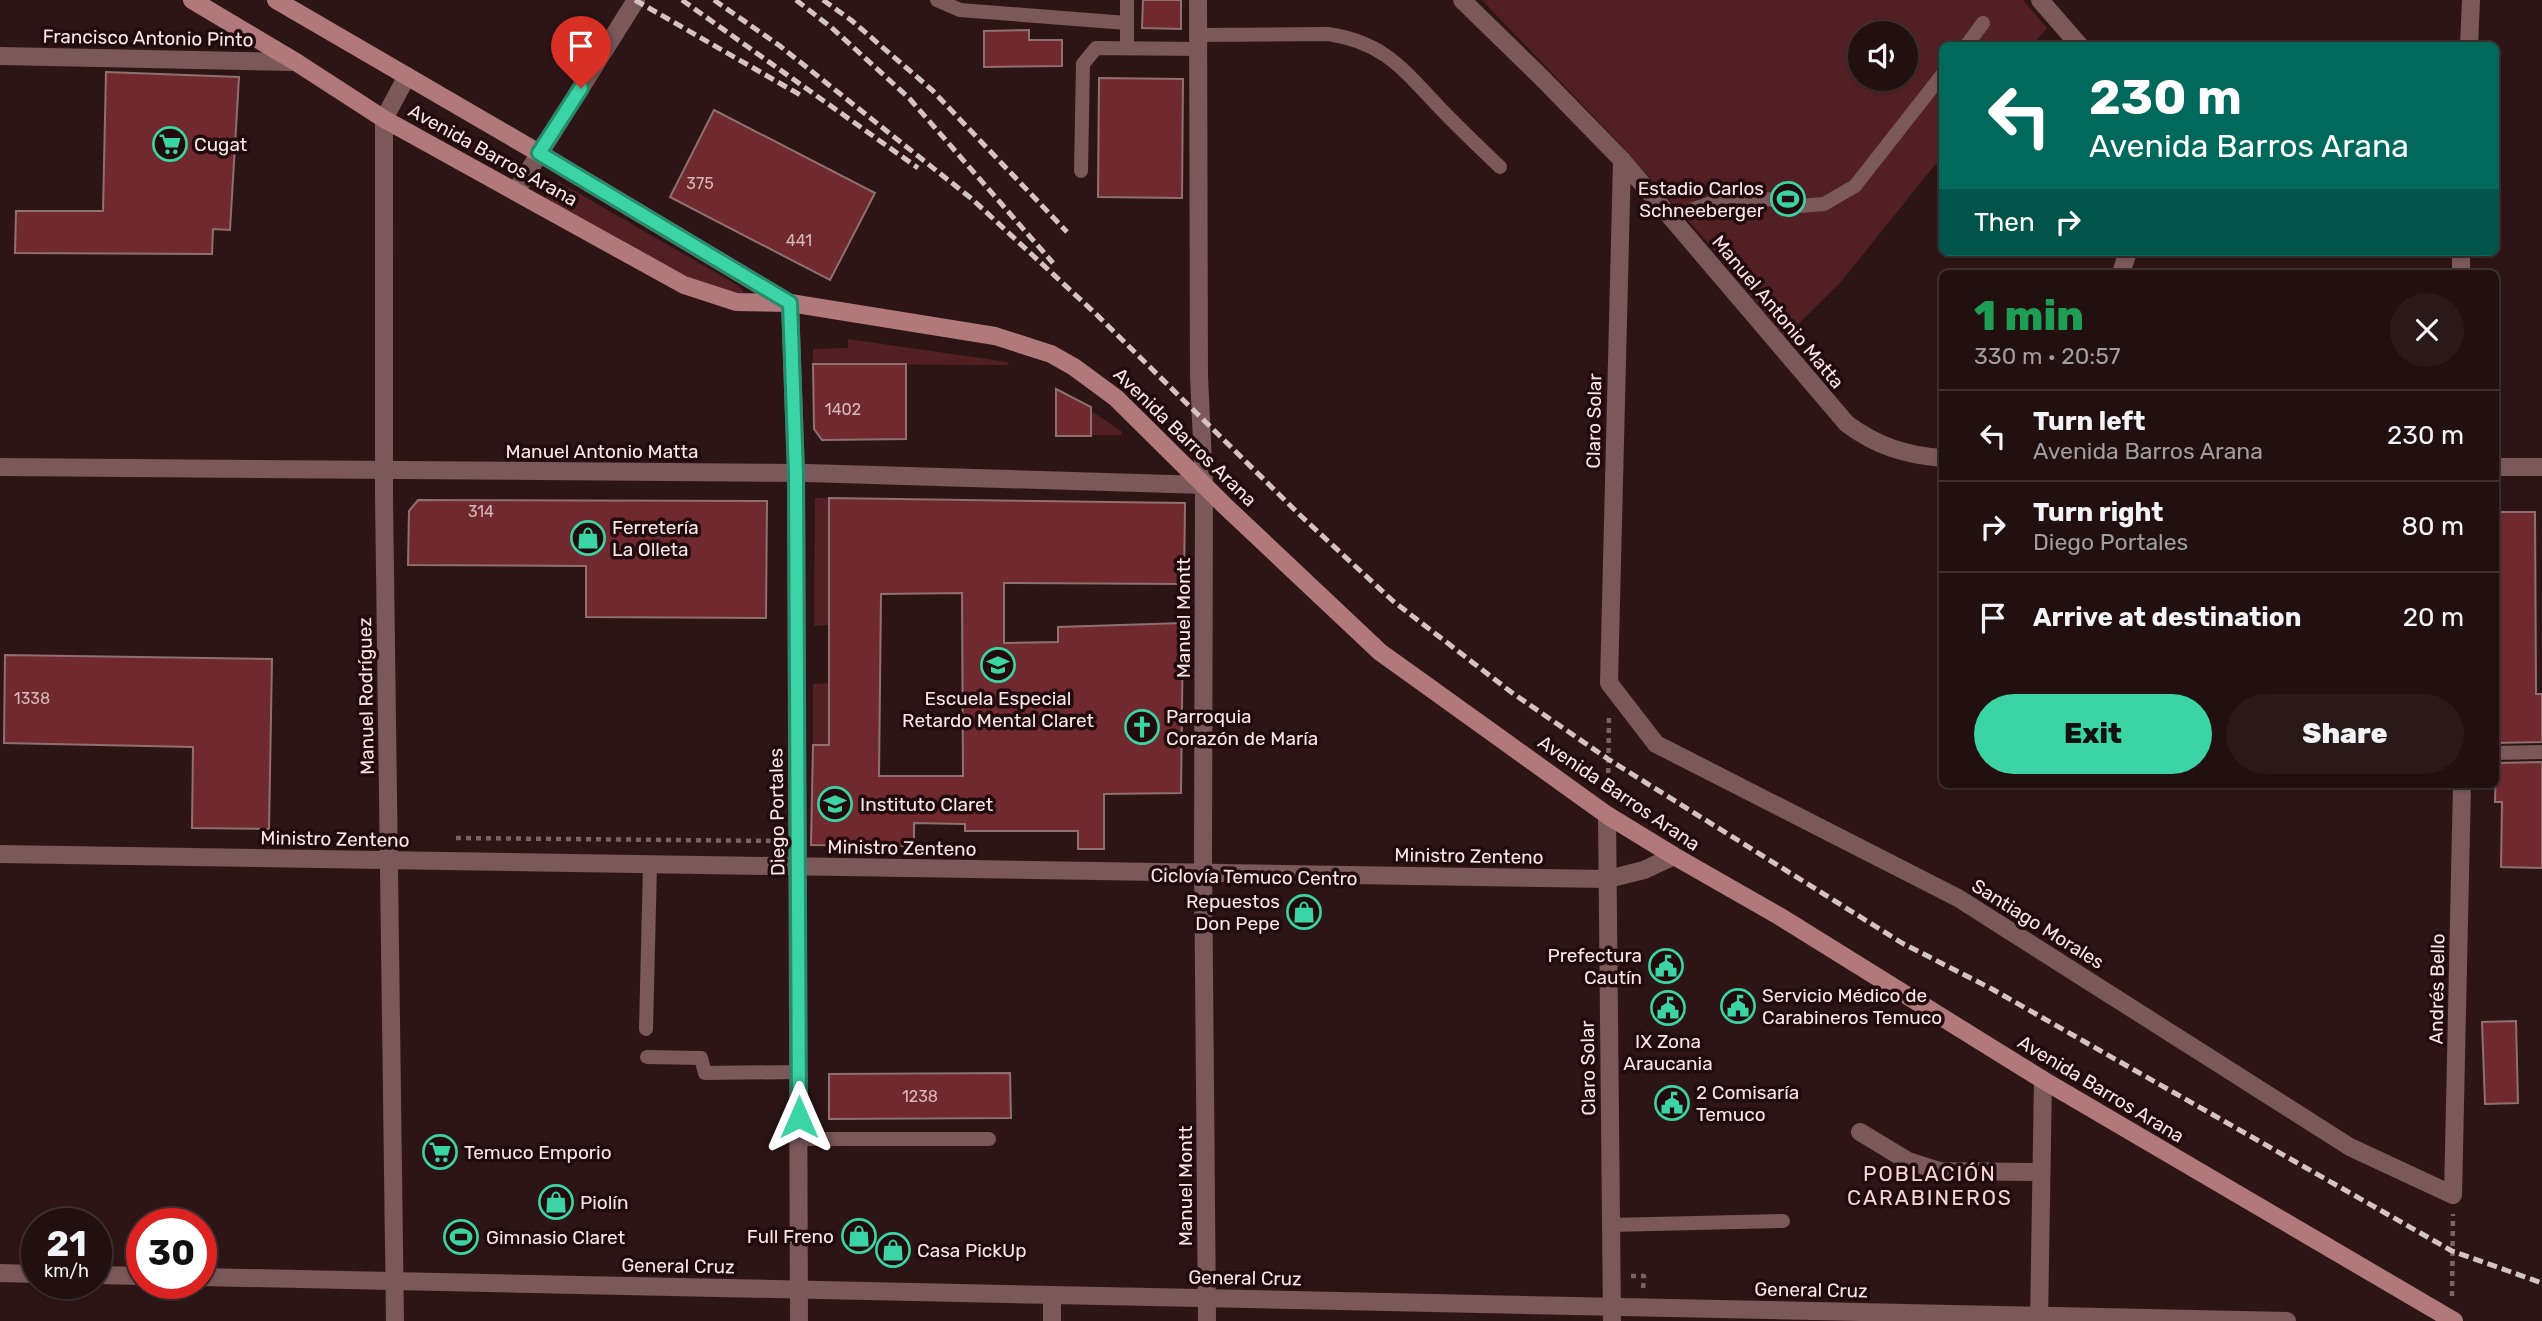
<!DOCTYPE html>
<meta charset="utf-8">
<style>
:root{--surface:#221010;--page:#2a1919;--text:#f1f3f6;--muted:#a29d9f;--line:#3f3030;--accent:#3bd4a4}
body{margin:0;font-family:Rubik,sans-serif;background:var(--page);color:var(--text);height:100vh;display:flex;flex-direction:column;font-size:26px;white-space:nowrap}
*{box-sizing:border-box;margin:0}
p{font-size:23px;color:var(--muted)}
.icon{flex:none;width:38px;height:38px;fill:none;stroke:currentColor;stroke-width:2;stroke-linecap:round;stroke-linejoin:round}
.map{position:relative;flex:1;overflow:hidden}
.sheet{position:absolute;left:1939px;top:270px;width:560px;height:518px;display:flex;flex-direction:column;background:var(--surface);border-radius:10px;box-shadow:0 2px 5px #0004,0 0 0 2px var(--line)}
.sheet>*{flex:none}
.top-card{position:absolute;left:1939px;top:42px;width:560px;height:214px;border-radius:10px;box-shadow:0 2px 5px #0004,0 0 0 2px var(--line);background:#00695c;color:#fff;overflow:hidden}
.fabs{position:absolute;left:1848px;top:21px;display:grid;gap:14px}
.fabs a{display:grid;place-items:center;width:70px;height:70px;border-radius:50%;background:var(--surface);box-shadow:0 2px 5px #0004,0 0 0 2px var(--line);font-size:35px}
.speed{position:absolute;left:21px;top:1208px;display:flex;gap:14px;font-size:35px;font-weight:700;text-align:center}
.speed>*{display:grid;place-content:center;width:91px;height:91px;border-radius:50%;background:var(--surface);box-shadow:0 2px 5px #0004,0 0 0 2px var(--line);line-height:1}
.speed small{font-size:18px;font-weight:400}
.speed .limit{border:10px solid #d22;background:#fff;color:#111}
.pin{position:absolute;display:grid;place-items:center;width:60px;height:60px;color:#fff;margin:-72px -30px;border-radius:50% 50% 50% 0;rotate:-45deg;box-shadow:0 0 7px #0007}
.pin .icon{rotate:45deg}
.me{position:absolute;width:77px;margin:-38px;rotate:0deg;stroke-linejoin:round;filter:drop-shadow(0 0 5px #0008)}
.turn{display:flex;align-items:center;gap:24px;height:147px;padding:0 35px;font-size:32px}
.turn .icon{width:91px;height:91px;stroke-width:2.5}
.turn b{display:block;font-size:49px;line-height:60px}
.then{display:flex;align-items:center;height:66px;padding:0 35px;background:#0003;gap:14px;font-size:26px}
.round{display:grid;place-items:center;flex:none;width:74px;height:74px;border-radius:37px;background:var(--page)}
.summary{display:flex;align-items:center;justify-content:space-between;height:119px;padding:0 35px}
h1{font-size:42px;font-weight:800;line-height:52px;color:#1e9e55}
.primary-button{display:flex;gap:14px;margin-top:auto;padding:14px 35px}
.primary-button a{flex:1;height:80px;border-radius:42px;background:var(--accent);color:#111;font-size:28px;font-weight:800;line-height:80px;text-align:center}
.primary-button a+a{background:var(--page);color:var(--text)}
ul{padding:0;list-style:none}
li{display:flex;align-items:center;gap:21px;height:91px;padding:0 35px;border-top:2px solid var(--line)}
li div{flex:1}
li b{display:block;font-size:26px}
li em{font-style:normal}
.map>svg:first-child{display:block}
</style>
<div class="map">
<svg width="2542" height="1321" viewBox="0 0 2542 1321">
<rect width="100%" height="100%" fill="#2d1516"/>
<g fill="#522024" fill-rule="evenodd">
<path d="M 1482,0 L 2023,0 L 2047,28 L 2032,45 L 1942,46 L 1942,156 L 1840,283 L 1785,337 L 1707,242 L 1621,145 ZM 1860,33 L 1906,33 L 1906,79 L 1860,79 Z"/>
<path d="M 437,121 L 441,121 L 509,162 L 510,167 L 506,171 L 499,169 L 436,133 L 434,125 Z"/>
<path d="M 559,182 L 739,286 L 744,292 L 737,298 L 688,277 L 546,199 L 545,188 L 549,183 Z"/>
<path d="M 848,339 L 1007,362 L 1009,365 L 813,364 L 813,349 L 848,348 Z"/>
<path d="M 1091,411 L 1121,431 L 1122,435 L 1091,435 Z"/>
<path d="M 815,498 L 829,498 L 829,625 L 814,626 Z"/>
<path d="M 830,683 L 830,745 L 813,745 L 813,684 Z"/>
</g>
<g fill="#712930" stroke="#8f7070" stroke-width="2" fill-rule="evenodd">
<path d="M 1143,0 L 1181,0 L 1181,29 L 1142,28 Z"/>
<path d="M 1029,30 L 1029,40 L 1062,40 L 1062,66 L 984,67 L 984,31 Z"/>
<path d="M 106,72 L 239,77 L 230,230 L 213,229 L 212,254 L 15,253 L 16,211 L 103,211 Z"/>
<path d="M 1099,78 L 1183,79 L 1182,198 L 1098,197 Z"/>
<path d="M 714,110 L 875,193 L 830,280 L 670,197 Z"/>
<path d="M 813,364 L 906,364 L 906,439 L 822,440 L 814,429 Z"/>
<path d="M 1056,389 L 1091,407 L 1091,436 L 1056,436 Z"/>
<path d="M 829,498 L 1185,503 L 1184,584 L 1004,583 L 1004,643 L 1058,642 L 1058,627 L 1183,623 L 1181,793 L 1104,794 L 1104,849 L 1078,849 L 1078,831 L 965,831 L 965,824 L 914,823 L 914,846 L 811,845 L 813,745 L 829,745 ZM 962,593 L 963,776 L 879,776 L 881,594 Z"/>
<path d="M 418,500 L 767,501 L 766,618 L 586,617 L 586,566 L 408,565 L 409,511 Z"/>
<path d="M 2496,512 L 2535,512 L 2536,694 L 2542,694 L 2542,742 L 2496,743 Z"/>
<path d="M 5,655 L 272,659 L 269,829 L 192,828 L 193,747 L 4,743 Z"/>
<path d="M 2542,762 L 2542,868 L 2501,867 L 2502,802 L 2495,802 L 2496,763 Z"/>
<path d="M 2516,1021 L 2518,1103 L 2485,1104 L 2482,1022 Z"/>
<path d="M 1010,1073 L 1011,1118 L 829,1119 L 829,1074 Z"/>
</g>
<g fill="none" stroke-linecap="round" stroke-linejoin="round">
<g stroke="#796364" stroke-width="4.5" stroke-dasharray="5 5" stroke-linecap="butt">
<path d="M 1608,793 L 1609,714"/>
<path d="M 456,838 L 780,841"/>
<path d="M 1631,1276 L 1644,1276 L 1643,1289"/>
<path d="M 2452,1296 L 2453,1214"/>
</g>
<g stroke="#7b5859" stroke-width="14">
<path d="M 937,0 L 960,10 L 1127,23"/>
<path d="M 1198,35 L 1328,34 C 1383,42 1402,68 1438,106 C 1458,127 1479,147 1500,167"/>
<path d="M 1966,46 L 1983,23"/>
<path d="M 1127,48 L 1127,0"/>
<path d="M 1081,171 L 1083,64 L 1096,48 L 1199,49"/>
<path d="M 1670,217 L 1731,196 L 1776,200 L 1799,206 L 1824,204 L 1855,186 L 1942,75"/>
<path d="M 2496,753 L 2542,752"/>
<path d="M 646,1029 L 650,865"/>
<path d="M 647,1057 L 701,1058 L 705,1073 L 799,1072"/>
<path d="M 798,1139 L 989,1139"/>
<path d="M 1611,1225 L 1783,1221"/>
</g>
<g stroke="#7b5859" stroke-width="18">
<path d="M 1462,0 L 1543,79 L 1622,160 L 1847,424 C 1877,446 1905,455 1942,458"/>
<path d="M 2040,0 L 2080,46"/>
<path d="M 2469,46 L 2471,0"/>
<path d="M 0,56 L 296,62"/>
<path d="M 1622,160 L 1609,683 L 1656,744 L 1958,898 L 2350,1147 L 2453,1195 L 2462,784"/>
<path d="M 2121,273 L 2128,252"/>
<path d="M 2461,273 L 2461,252"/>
<path d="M 790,303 L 796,474 L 799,1321"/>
<path d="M 0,467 L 807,473 L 1204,485"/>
<path d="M 2496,467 L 2542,467"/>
<path d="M 0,854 L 1608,879 L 1644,870 L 1674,856"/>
<path d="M 1860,1132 L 1908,1161 L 1940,1171 L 2041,1172"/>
<path d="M 0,1273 L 37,1274"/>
<path d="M 96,1275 L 142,1276"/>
<path d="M 201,1277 L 2287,1321"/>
<path d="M 1052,1321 L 1052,1295"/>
<path d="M 2039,1321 L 2043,1080"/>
</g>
<g stroke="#7b5859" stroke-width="18">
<path d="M 1198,0 L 1199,376 L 1204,485 L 1203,855 L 1207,1321"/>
<path d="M 516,191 L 636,0"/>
<path d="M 1607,815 L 1612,1321"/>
<path d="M 395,1321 L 384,496 L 384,119 L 407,76"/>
</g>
<g stroke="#b1797b" stroke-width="18">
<path d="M 192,0 L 296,62 L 384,119 L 684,285 L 736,302 L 790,303 L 995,336 L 1051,354 L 1074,367 L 1116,398 L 1224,505 L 1380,652 L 1607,815 L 1674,856 L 1779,916 L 2043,1080 L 2454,1321"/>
<path d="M 276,0 L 539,153 L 788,302"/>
</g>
<g stroke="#d5c2c3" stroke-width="5" stroke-dasharray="10 5" stroke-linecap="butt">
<path d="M 635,0 L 802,96"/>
<path d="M 682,0 L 918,168"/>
<path d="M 714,0 L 780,46 L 972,199 L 1096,314 L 1302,517 L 1393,601 L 1511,692 L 1608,759 L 1902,943 L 1992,989 L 2452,1251 L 2542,1283"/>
<path d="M 796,0 L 832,28 L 909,98 L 1053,263"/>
<path d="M 823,0 L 851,20 L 932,90 L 1067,232"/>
</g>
</g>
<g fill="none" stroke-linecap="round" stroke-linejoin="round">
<g stroke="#268a6b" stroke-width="18">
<path id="route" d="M 581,88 L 539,153 L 790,303 L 796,474 L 799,1117"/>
</g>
<use href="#route" stroke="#3bd4a4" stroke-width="12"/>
</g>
<defs>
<g id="supermarket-ring" transform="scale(1.75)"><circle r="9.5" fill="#220b0d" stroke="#3bd4a4" stroke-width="1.5"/><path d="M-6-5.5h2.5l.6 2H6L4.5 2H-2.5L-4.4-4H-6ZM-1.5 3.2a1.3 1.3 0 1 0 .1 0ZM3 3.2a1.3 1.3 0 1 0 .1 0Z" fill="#3bd4a4"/></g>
<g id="stadium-ring" transform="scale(1.75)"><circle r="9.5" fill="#220b0d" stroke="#3bd4a4" stroke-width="1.5"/><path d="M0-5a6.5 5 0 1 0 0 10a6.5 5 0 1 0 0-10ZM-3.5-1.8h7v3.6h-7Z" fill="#3bd4a4"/></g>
<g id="shop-ring" transform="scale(1.75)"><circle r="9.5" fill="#220b0d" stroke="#3bd4a4" stroke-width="1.5"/><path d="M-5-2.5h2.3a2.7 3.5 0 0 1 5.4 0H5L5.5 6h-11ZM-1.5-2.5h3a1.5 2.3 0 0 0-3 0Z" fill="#3bd4a4"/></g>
<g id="school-ring" transform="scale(1.75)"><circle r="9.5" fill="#220b0d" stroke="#3bd4a4" stroke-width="1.5"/><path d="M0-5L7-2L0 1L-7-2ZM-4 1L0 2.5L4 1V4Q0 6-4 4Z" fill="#3bd4a4"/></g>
<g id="church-ring" transform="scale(1.75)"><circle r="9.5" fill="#220b0d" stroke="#3bd4a4" stroke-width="1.5"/><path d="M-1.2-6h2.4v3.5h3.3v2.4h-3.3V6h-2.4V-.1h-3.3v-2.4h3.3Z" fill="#3bd4a4"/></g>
<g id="civic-ring" transform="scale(1.75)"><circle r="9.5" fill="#220b0d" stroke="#3bd4a4" stroke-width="1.5"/><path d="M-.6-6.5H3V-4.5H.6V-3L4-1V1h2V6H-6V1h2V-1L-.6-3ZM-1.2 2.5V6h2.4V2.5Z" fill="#3bd4a4"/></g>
</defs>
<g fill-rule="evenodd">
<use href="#supermarket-ring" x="170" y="144"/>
<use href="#stadium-ring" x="1788" y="199"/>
<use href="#shop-ring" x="588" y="538"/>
<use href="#school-ring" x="998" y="665"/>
<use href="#church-ring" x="1142" y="727"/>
<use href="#school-ring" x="835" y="804"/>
<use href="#shop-ring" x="1304" y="912"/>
<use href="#civic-ring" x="1666" y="966"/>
<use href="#civic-ring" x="1738" y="1006"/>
<use href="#civic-ring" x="1668" y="1008"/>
<use href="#civic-ring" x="1672" y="1103"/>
<use href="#supermarket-ring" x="440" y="1152"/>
<use href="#shop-ring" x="556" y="1202"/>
<use href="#shop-ring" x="859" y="1236"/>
<use href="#stadium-ring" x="461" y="1237"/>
<use href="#shop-ring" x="893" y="1250"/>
</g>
<g text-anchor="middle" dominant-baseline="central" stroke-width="7" stroke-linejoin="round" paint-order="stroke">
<g font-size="16" fill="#d7b8ba">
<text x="700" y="183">375</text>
<text x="799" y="240">441</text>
<text x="843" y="409">1402</text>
<text x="481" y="511">314</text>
<text x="32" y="698">1338</text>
<text x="920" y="1096">1238</text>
</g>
<g font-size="19" fill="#f9e7e8" stroke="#220b0d">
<text transform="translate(148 38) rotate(1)">Francisco Antonio Pinto</text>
<text transform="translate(493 155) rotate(29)">Avenida Barros Arana</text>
<text transform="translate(1778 312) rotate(50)">Manuel Antonio Matta</text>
<text transform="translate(1594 421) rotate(-89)">Claro Solar</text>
<text transform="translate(1185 437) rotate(44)">Avenida Barros Arana</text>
<text x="602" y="451">Manuel Antonio Matta</text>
<text transform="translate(1183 618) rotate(-90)">Manuel Montt</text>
<text transform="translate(366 696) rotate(-91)">Manuel Rodríguez</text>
<text transform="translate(1619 793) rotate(34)">Avenida Barros Arana</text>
<text transform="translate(777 812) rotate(-91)">Diego Portales</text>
<text transform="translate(335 839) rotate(1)">Ministro Zenteno</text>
<text transform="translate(902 848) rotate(1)">Ministro Zenteno</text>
<text transform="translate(1469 856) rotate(1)">Ministro Zenteno</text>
<text transform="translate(1254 877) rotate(1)">Ciclovía Temuco Centro</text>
<text transform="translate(2038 924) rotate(32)">Santiago Morales</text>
<text transform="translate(2437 989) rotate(-89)">Andrés Bello</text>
<text transform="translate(1588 1068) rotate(-91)">Claro Solar</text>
<text transform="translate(2101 1089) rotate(31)">Avenida Barros Arana</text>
<text transform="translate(1185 1186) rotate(-90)">Manuel Montt</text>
<text transform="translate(678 1266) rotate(1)">General Cruz</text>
<text transform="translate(1245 1278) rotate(1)">General Cruz</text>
<text transform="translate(1811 1290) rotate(1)">General Cruz</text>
</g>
<g font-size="19" fill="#f9e7e8" stroke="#220b0d" text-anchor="start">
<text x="194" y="144">Cugat</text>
<text x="1764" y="188" text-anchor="end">Estadio Carlos<tspan x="1764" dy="22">Schneeberger</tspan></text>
<text x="612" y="527">Ferretería<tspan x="612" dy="22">La Olleta</tspan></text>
<text x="998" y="698" text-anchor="middle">Escuela Especial<tspan x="998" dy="22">Retardo Mental Claret</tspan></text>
<text x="1166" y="716">Parroquia<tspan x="1166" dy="22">Corazón de María</tspan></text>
<text x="860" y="804">Instituto Claret</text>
<text x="1280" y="901" text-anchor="end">Repuestos<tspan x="1280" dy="22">Don Pepe</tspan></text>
<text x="1642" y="955" text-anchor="end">Prefectura<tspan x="1642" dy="22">Cautín</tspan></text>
<text x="1762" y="995">Servicio Médico de<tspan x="1762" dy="22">Carabineros Temuco</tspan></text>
<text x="1668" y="1041" text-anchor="middle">IX Zona<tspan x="1668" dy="22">Araucania</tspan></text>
<text x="1696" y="1092">2 Comisaría<tspan x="1696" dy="22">Temuco</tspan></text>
<text x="464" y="1152">Temuco Emporio</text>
<text x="580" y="1202">Piolín</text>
<text x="834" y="1236" text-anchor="end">Full Freno</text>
<text x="486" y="1237">Gimnasio Claret</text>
<text x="917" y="1250">Casa PickUp</text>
</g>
<g font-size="21" letter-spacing="2" fill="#f8d5d5" stroke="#220b0d">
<text x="1930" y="1173">POBLACIÓN<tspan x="1930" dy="24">CARABINEROS</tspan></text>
</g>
</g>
</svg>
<div class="fabs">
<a><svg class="icon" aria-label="sound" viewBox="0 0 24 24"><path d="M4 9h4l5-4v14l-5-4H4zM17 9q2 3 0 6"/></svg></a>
</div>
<div class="speed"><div>21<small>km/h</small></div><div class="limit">30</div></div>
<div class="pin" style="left:581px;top:88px;background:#d93025"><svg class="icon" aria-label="arrive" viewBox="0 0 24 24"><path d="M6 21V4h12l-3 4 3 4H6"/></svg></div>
<svg class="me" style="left:799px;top:1117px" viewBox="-20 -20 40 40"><path d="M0-17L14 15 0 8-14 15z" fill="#3bd4a4" stroke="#fff" stroke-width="4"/></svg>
<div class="top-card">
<div class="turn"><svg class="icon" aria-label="left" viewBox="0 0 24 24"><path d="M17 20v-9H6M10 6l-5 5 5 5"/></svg><div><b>230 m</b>Avenida Barros Arana</div></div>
<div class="then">Then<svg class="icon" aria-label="right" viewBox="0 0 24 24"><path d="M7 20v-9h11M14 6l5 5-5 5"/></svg></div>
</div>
<section class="sheet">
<div class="summary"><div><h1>1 min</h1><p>330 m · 20:57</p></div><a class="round"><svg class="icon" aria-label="close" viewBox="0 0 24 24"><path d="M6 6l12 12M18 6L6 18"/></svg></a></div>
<ul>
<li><svg class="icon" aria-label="left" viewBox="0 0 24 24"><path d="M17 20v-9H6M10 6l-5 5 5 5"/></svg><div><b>Turn left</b><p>Avenida Barros Arana</p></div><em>230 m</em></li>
<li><svg class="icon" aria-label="right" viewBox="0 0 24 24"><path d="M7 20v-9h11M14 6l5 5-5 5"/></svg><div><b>Turn right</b><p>Diego Portales</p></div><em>80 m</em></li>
<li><svg class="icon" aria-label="arrive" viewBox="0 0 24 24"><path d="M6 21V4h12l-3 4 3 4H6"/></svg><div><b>Arrive at destination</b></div><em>20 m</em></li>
</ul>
<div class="primary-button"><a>Exit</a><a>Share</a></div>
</section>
</div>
